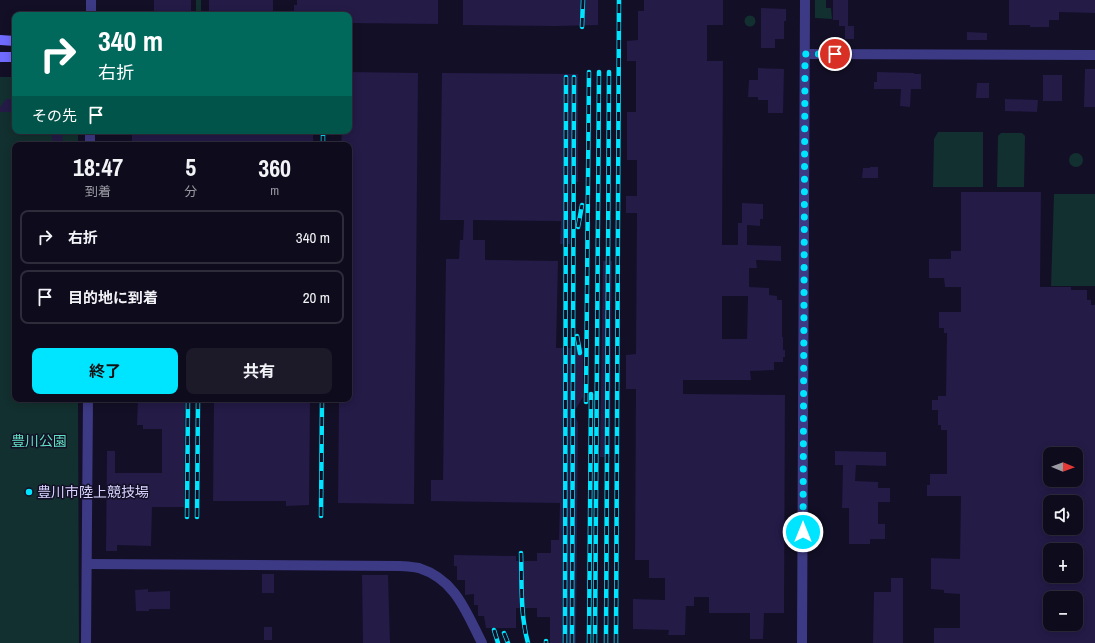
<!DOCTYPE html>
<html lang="ja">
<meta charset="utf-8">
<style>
:root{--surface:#0e0b1c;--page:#1c1929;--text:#f1f3f6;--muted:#9b9ba3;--line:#2e2b3b;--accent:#00e5ff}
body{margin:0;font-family:"Archivo Narrow","Noto Sans JP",sans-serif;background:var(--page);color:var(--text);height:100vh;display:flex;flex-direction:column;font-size:15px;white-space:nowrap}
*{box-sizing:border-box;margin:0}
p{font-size:13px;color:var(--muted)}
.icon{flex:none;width:22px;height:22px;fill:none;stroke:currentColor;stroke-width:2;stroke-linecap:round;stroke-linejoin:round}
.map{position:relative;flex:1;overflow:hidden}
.side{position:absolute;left:12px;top:142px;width:340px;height:260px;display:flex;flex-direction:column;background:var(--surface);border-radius:8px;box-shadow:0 2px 10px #0003,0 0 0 1px var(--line)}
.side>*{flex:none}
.hud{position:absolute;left:12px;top:12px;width:340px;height:122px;border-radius:8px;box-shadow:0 2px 10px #0003,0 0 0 1px var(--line);background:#00695c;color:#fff;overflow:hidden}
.needle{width:26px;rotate:91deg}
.fabs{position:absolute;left:1043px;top:447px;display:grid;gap:8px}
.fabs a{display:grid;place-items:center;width:40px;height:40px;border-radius:8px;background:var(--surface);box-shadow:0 2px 10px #0003,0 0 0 1px var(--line);font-size:20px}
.pin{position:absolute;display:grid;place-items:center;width:34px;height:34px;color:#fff;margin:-17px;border:2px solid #fff;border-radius:50%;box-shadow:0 1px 4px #0007}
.me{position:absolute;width:44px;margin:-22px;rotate:0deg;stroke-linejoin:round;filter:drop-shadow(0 0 3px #0008)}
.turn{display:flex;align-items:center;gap:14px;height:84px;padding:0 20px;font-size:18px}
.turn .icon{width:52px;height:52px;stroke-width:2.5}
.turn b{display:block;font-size:28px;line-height:34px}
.then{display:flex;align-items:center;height:38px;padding:0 20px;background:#0003;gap:8px;font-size:15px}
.eta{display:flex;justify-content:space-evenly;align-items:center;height:68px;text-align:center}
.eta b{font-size:24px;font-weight:700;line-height:28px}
.action{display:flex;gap:8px;margin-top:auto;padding:8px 20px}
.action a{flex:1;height:46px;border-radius:8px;background:var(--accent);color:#111;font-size:16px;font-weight:700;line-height:46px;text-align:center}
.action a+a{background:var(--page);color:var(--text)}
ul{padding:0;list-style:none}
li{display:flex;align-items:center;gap:12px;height:54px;margin:0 8px 6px;padding:0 12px;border:2px solid var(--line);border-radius:8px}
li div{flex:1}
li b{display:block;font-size:15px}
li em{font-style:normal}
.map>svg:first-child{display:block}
</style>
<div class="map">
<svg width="1095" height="643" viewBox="0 0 1095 643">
<rect width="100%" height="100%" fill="#130f26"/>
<g fill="#12302f">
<path d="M 196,0 L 201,0 L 201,15 L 194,15 L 196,13 Z"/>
<path d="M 815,0 L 826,0 L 826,8 L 831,8 L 832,19 L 815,18 Z"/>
<circle cx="750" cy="21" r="5.5"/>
<path d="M 0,77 L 15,77 L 15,131 L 78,131 L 78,145 L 15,145 L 15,399 L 78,399 L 79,643 L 0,643 Z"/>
<path d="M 938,132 L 983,132 L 983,187 L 933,187 L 934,139 Z"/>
<path d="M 1001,133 L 1022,133 L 1025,136 L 1024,187 L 997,187 L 998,136 Z"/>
<circle cx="1076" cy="160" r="7"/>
<path d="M 1054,194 L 1095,194 L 1095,286 L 1051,286 Z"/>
</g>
<g fill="#241b47" fill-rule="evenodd">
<rect x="154" y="0" width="37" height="15"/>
<rect x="209" y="0" width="64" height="15"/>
<path d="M 297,0 L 438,0 L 438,24 L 349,23 L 349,15 L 294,15 L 294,5 L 297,5 Z"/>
<path d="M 463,0 L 598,0 L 598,25 L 556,26 L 463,25 Z"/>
<path d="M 644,0 L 723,0 L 723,25 L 707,25 L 707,61 L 723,61 L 722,245 L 738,245 L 738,223 L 742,223 L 742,203 L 763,204 L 763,219 L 760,219 L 760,226 L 747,225 L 747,245 L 781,246 L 781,261 L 756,260 L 757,268 L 749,268 L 749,287 L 769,288 L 769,295 L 777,296 L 777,300 L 782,300 L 782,337 L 783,337 L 783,350 L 785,350 L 785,357 L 783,357 L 783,362 L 774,362 L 774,370 L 750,371 L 751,380 L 683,380 L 683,394 L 785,395 L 784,613 L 764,613 L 763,639 L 750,639 L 750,613 L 709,613 L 709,597 L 694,597 L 694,606 L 686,606 L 685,635 L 668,635 L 669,630 L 633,629 L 633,599 L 665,600 L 665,578 L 649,578 L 649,560 L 635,560 L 636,389 L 626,389 L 626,355 L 636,354 L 637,213 L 626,213 L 626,196 L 637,196 L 637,160 L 627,160 L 627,112 L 636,112 L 636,61 L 627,61 L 627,41 L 638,40 L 638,11 L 644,11 ZM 722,296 L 748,296 L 747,339 L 722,339 Z"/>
<path d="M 833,0 L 848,0 L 848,26 L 854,26 L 854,39 L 845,39 L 845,26 L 839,26 L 839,20 L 833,20 Z"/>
<path d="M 1009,0 L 1095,0 L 1095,13 L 1059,12 L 1059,20 L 1049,20 L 1049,27 L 1030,27 L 1030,25 L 1009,25 Z"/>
<path d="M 761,8 L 786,9 L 786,21 L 784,21 L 784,39 L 775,39 L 775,48 L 761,48 Z"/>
<path d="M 967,32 L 987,33 L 987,40 L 967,40 Z"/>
<path d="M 758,68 L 784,69 L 783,113 L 768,113 L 768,100 L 758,100 L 758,97 L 748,97 L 749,80 L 758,80 Z"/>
<path d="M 1085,69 L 1095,69 L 1095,107 L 1084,107 Z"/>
<path d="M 349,72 L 418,73 L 414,504 L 338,503 L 339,399 L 349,399 L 349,145 L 341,145 L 342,131 L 349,131 Z"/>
<path d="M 877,72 L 914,73 L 914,74 L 921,74 L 921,89 L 911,89 L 910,107 L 900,106 L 901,89 L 874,89 L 874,82 L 877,82 Z"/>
<path d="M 442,73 L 578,74 L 578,182 L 570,182 L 570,244 L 560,244 L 561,221 L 473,220 L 473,240 L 485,240 L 485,260 L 558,261 L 556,348 L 583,348 L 583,397 L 574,412 L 578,423 L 576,643 L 550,643 L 550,617 L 537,617 L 537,608 L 516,608 L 516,628 L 486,628 L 484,616 L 478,616 L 478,605 L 474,605 L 474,594 L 465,595 L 465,580 L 457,580 L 457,566 L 454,566 L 454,555 L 516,556 L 516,561 L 537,561 L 537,553 L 551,553 L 551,540 L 559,540 L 560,503 L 431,501 L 431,480 L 443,480 L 446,259 L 459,259 L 460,240 L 463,240 L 464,220 L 440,220 Z"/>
<rect x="1043" y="75" width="19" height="26"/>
<path d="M 977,83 L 989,83 L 989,98 L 976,98 Z"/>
<path d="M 6,99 L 15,99 L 15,112 L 0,112 L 0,107 Z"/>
<path d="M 1005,99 L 1038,100 L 1037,112 L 1005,111 Z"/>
<path d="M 51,131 L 62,131 L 63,145 L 53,145 Z"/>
<path d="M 192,131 L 313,131 L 313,145 L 132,145 L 132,132 L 191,133 Z"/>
<path d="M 870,167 L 878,167 L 878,178 L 862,178 L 863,168 L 870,168 Z"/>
<path d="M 961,192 L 1041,192 L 1040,287 L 1071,287 L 1071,290 L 1087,290 L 1087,300 L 1091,300 L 1091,305 L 1095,305 L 1095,643 L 934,643 L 934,628 L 960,628 L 960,594 L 944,593 L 944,590 L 931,589 L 931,558 L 960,559 L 961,496 L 927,496 L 927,485 L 930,485 L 930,474 L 947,474 L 947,430 L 941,430 L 941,425 L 938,425 L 938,410 L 932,410 L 932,400 L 938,400 L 938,396 L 946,396 L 947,333 L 944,333 L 944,328 L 939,328 L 939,312 L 961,312 L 961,287 L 945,287 L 944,278 L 929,278 L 929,259 L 951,259 L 951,251 L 961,251 ZM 1050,454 L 1076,454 L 1076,480 L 1050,480 ZM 1050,502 L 1076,502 L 1076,528 L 1050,528 ZM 1050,550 L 1076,550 L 1076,576 L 1050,576 ZM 1050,598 L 1076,598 L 1076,624 L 1050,624 Z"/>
<path d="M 603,261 L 612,261 L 610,457 L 600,457 Z"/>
<path d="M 138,399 L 185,399 L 184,507 L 152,507 L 151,546 L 117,545 L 117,551 L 106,551 L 107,451 L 115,451 L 115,473 L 162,473 L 162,429 L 143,429 L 143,425 L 137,425 Z"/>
<path d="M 214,399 L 310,399 L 309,505 L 286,506 L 286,501 L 213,501 Z"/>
<path d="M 835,451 L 886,452 L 886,466 L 856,465 L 855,481 L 878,482 L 878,488 L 890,488 L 890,502 L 878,502 L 878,524 L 885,524 L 885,539 L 870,539 L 870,544 L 849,544 L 849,508 L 842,508 L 843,465 L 835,465 Z"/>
<rect x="262" y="574" width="12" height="19"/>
<path d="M 362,575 L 388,575 L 390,643 L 363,643 Z"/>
<path d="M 891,578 L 903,578 L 903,643 L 873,643 L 874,592 L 891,592 Z"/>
<path d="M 148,589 L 148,592 L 170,591 L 170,609 L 149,609 L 149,611 L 136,611 L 135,590 Z"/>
<rect x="264" y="627" width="8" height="13"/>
</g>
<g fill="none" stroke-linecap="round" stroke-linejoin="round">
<g stroke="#3d3a85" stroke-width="10">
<path d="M 91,15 L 91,0"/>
<path d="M 805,54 L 1095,55"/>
<path d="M 90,145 L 90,131"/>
<path d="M 87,564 L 400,566 C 406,566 413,567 419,568 C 456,580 466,612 482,643"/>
<path d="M 86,643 L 88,399"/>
<path d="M 802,643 L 805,0"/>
</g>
<g stroke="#6f6bff" stroke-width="10">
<path d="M 0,40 L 15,41"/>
<path d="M 0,57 L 15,57"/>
</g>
<g stroke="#00e5ff" stroke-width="4.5">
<g id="rail">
<path d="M 582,27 L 583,0"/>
<path d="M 323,145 L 323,131"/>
<path d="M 578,227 L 582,205"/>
<path d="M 577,336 L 580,353"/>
<path d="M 586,402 L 589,72"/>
<path d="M 321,516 L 322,399"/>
<path d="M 187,517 L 188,399"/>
<path d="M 197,517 L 198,399"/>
<path d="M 521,553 C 522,583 520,614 528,643"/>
<path d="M 494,630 L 498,643"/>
<path d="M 504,633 L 508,643"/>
<path d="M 546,641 L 546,643"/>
<path d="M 565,643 L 566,77"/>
<path d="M 572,643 L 574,77"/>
<path d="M 589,643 L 591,394"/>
<path d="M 595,643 L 599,72"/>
<path d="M 606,643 L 609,72"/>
<path d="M 616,643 L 619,0"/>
</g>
</g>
<use href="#rail" stroke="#130f26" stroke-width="3" stroke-dasharray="9" stroke-linecap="butt"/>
</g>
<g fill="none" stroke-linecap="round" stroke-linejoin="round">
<path stroke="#00e5ff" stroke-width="7" stroke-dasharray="0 12.6" d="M 803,532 L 805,54 L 835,54"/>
</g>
<circle fill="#00e5ff" stroke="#130f26" stroke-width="1.5" cx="29" cy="492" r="4"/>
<g text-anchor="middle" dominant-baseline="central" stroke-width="3" stroke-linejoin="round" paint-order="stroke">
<g font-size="14" fill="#5fe0c0" stroke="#130f26">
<text x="39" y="441">豊川公園</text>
</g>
<g font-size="14" fill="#d9d4ff" stroke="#130f26" text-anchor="start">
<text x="37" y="492">豊川市陸上競技場</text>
</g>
</g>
</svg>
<div class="fabs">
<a><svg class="needle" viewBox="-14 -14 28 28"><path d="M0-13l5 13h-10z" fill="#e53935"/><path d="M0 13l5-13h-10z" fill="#9b9ba3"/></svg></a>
<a><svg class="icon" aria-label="sound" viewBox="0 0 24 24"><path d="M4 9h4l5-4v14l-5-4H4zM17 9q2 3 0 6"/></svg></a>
<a>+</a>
<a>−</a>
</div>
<div class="pin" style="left:835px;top:54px;background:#d93025"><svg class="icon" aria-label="arrive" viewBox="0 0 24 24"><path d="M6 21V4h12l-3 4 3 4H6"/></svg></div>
<svg class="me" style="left:803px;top:532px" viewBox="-20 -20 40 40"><circle r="17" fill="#00e5ff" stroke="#fff" stroke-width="3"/><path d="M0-11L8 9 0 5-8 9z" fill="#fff"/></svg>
<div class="hud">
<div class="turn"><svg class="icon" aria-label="right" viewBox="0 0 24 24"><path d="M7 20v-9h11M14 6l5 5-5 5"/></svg><div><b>340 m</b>右折</div></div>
<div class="then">その先<svg class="icon" aria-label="arrive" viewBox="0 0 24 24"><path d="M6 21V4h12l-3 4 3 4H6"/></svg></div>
</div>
<section class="side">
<div class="eta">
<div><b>18:47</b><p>到着</p></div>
<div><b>5</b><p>分</p></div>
<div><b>360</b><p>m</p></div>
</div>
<ul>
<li><svg class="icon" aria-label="right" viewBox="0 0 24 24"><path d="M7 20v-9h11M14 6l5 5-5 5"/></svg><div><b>右折</b></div><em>340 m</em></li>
<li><svg class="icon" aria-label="arrive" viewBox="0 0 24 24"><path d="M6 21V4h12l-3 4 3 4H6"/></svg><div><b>目的地に到着</b></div><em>20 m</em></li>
</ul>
<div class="action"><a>終了</a><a>共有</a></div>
</section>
</div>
